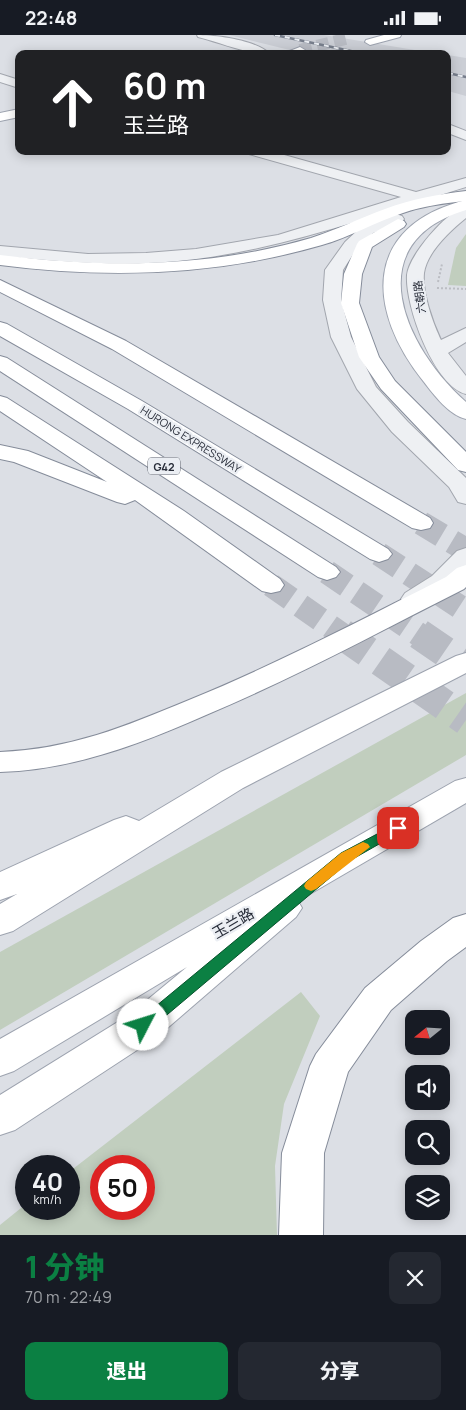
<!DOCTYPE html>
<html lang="zh">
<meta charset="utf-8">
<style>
:root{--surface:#171b24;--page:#242831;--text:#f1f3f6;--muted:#9ea1a6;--accent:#0b8043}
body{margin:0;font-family:Manrope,"Noto Sans SC",sans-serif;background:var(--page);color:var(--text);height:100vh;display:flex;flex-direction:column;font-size:19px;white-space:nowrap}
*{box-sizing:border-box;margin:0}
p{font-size:16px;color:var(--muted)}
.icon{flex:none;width:28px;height:28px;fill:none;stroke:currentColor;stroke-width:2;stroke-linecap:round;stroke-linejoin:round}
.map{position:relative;height:1200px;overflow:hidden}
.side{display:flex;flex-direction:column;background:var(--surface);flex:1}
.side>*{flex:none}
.guide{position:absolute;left:15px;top:15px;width:436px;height:105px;border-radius:10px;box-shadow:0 2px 12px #0003;background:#202124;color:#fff;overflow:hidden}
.needle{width:32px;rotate:252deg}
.buttons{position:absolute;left:405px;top:975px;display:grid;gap:10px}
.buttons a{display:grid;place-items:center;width:45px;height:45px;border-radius:10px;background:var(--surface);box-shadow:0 2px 12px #0003;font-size:25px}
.speed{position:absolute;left:15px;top:1120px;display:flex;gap:10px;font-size:25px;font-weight:700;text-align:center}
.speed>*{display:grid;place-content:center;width:65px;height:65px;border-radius:50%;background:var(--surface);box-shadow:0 2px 12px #0003;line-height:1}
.speed small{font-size:12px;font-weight:400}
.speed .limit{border:8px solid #d22;background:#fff;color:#111}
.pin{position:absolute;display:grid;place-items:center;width:42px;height:42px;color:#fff;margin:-21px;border-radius:10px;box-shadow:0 2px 8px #0006}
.me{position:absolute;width:55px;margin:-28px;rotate:50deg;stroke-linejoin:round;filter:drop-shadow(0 0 4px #0008)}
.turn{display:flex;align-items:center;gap:18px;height:105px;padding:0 25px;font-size:22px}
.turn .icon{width:65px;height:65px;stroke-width:2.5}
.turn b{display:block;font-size:35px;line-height:42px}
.round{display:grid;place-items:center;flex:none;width:52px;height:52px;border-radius:10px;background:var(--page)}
.head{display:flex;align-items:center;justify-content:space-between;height:85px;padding:0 25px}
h1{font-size:30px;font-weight:800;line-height:38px;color:var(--accent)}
.button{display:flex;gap:10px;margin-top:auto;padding:10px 25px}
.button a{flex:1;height:58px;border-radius:10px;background:var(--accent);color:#fff;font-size:20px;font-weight:800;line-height:58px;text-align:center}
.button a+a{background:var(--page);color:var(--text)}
.status{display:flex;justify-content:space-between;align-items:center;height:35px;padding:0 25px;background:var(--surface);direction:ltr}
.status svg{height:14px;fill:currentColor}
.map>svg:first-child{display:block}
</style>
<div class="status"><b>22:48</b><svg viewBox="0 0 49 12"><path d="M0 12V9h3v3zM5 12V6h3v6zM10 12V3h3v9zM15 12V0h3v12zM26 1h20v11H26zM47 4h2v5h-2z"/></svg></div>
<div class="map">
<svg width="466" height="1200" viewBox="0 0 466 1200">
<rect width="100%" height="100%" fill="#dcdfe5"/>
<g fill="#cbced5">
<path d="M 229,0 L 324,0 L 439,19 L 306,19 Z"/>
<path d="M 448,20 L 466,23 L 466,61 L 448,56 Z"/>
</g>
<g fill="#c1cebe" fill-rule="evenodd">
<path d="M 466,199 L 466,251 L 448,250 L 456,213 Z"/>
<path d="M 466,658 L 466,720 L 0,995 L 0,917 Z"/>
<path d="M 301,957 L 320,981 L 284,1069 L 275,1131 L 277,1200 L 0,1200 L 0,1190 L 26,1169 L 26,1174 L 69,1174 L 69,1137 ZM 101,1131 L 144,1131 L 144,1174 L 101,1174 Z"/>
</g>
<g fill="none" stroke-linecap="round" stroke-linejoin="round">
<path stroke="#b8bbc3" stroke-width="12" stroke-dasharray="12 5.5" stroke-linecap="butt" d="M 300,15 L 349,3"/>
<g stroke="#b8bbc3" stroke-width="24" stroke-dasharray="24 12" stroke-linecap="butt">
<path d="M 421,488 L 466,515"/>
<path d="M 379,519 L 466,576"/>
<path d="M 327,537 L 421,601"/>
<path d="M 271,550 L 344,601"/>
</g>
<g stroke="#b8bbc3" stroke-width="31" stroke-dasharray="31 16" stroke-linecap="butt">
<path d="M 342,599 L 466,685"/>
<path d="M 419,599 L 466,631"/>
</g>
<g stroke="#a2a6ae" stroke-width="2">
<g id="minor">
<path d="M 197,0 C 216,0 256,5 270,19 C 246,19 222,8 198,2 Z"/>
<path d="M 0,39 L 19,45 L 19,53 L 0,47 Z"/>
<path d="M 448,89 L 466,96 L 466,105 L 448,98 Z"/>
<path d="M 247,116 L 270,116 L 416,157 L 466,143 L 466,152 C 377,179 289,212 196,224 C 130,233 66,227 0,221 L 0,211 L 88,219 L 146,218 L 196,214 L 278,200 L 401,162 L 249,119 Z"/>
<path d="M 466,171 L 466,183 C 450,196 427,217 424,238 C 422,258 433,288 441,305 L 466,293 L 466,307 L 448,318 L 466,341 L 466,359 C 434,351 405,271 407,240 C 409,220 447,176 466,171 Z"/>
<path d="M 396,179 L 402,181 L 404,184 L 402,187 L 373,198 L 357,213 L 343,235 L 341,265 L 351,302 L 376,352 L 408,387 L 466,443 L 466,469 L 458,467 L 449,452 L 392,397 L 357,354 L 331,302 L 323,265 L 325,235 L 345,207 L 361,192 Z"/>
<path d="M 466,513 L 466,536 C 451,552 429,576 405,570 L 401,564 L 405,558 L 432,541 L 457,516 Z"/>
</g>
</g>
<g stroke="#9da3af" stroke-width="2">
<g id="major">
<path d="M 384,0 L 401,0 L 400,2 L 370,10 L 365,7 L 366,5 Z"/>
<path d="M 300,12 L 305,15 L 304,17 L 282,19 Z"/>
<path d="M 19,74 L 19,82 L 0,86 L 0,78 Z"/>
<path d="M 466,165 L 466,175 C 357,208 404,312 466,367 L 466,384 C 449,380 434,360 424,347 C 366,275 362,191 466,165 Z"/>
<path d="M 466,618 L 466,638 L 243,753 L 13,896 L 0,900 L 0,869 L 17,859 L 0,865 L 0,837 L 114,785 L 126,781 L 139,786 L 221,737 L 456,621 Z"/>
<path d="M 466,743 L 466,768 L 298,866 L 302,873 L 296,882 L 157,1002 L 15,1095 L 0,1100 L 0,1060 L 129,980 L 187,932 L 14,1036 L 0,1041 L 0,1004 L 455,746 Z"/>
</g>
</g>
<g stroke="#858c9a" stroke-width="2">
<g id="highway">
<path d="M 466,156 L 466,166 C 445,168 423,171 403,178 C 375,187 350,202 322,210 C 216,241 109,244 0,230 L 0,220 C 104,233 209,233 311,203 C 336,195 360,183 385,174 C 411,164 439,159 466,156 Z"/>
<path d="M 398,184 L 404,186 L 406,189 L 404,192 L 372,212 L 362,239 L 359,268 L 379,322 L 395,346 L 466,417 L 466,437 L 458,435 L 381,354 L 359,322 L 341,268 L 344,239 L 357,209 L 359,206 Z"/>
<path d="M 0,245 L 126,306 L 430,483 L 433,488 L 430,493 L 421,495 L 412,493 L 112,314 L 0,257 Z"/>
<path d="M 0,287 L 7,289 L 142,366 L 388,514 L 392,519 L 388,524 L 379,527 L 370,524 L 128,374 L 0,301 Z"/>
<path d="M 0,321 L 7,323 L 336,532 L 340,537 L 336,542 L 327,545 L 318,542 L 0,336 Z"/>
<path d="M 0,361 L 7,363 L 184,476 L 280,544 L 284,550 L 280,556 L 271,558 L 262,556 L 135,465 L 125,469 L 117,467 L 14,427 L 0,424 L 0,410 L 28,416 L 107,447 L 0,376 Z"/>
<path d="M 466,530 L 466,552 L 464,554 C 379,597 294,643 206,680 C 140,709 73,735 0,737 L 0,717 C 71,714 124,692 189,665 C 277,629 361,585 446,542 L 457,533 Z"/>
<path d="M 466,879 L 466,912 L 447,926 L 391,975 L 348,1037 L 324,1118 L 323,1200 L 279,1200 L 282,1118 L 310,1031 L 316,1019 L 365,953 L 421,906 L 453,883 Z"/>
</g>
</g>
<g stroke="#bbbdc3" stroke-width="2" stroke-dasharray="2 2" stroke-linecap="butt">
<path d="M 438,247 L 442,229"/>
<path d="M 437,253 L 466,254"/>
</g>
<use href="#minor" fill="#eef0f3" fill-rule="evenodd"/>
<use href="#major" fill="#fff" fill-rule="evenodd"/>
<use href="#highway" fill="#fff" fill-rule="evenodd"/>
<g stroke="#777e8c" stroke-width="2.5">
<g id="rail">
<path d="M 275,0 L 365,19"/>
<path d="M 448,38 L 466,42"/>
</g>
</g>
<use href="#rail" stroke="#ebeef3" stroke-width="2" stroke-dasharray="5" stroke-linecap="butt"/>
</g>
<path fill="#0b8043" stroke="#07532c" d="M 398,788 L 402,789 L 404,793 L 402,796 L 351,825 L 149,995 L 143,997 L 138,995 L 135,990 L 138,986 L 341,818 Z"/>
<path fill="#f59e0b" d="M 363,807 L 368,809 L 370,812 L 316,854 L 311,856 L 306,854 L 304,851 L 306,847 L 341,818 Z"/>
<g text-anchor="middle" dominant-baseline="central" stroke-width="4.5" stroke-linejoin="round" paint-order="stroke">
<g font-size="11" fill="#282d39" stroke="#ebeef3">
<text transform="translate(419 262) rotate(-97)">六朝路</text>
<text transform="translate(191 404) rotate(32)">HURONG EXPRESSWAY</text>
</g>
<rect fill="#ebeef3" stroke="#626771" stroke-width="1" x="148" y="422.5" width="32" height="17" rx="4"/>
<g font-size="11" font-weight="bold" fill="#282d39">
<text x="164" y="431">G42</text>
</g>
<g font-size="15" fill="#282d39" stroke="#ebeef3">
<text transform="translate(233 888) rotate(-30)">玉兰路</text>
</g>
</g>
</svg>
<div class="buttons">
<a><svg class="needle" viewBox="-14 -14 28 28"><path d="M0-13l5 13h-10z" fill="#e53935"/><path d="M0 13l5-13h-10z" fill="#9ea1a6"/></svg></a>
<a><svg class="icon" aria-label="sound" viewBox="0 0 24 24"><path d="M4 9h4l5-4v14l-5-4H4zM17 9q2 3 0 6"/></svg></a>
<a><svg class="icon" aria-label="search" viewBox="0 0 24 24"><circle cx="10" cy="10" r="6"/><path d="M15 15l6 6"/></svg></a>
<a><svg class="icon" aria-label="layers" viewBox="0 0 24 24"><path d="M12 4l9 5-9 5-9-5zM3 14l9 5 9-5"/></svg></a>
</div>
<div class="speed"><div>40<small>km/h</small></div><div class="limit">50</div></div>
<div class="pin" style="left:398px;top:793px;background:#d93025"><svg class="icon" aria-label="arrive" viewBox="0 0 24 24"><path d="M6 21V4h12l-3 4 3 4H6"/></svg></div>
<svg class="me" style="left:143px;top:990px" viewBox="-20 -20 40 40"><circle r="19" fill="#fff"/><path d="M0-13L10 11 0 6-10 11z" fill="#0b8043"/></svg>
<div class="guide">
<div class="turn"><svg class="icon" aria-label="ahead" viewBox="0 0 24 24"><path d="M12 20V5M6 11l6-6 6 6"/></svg><div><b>60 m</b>玉兰路</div></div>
</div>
</div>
<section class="side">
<div class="head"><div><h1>1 分钟</h1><p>70 m · 22:49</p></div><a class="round"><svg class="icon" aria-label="close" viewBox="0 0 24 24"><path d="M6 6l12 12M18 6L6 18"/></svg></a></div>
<div class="button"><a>退出</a><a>分享</a></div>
</section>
